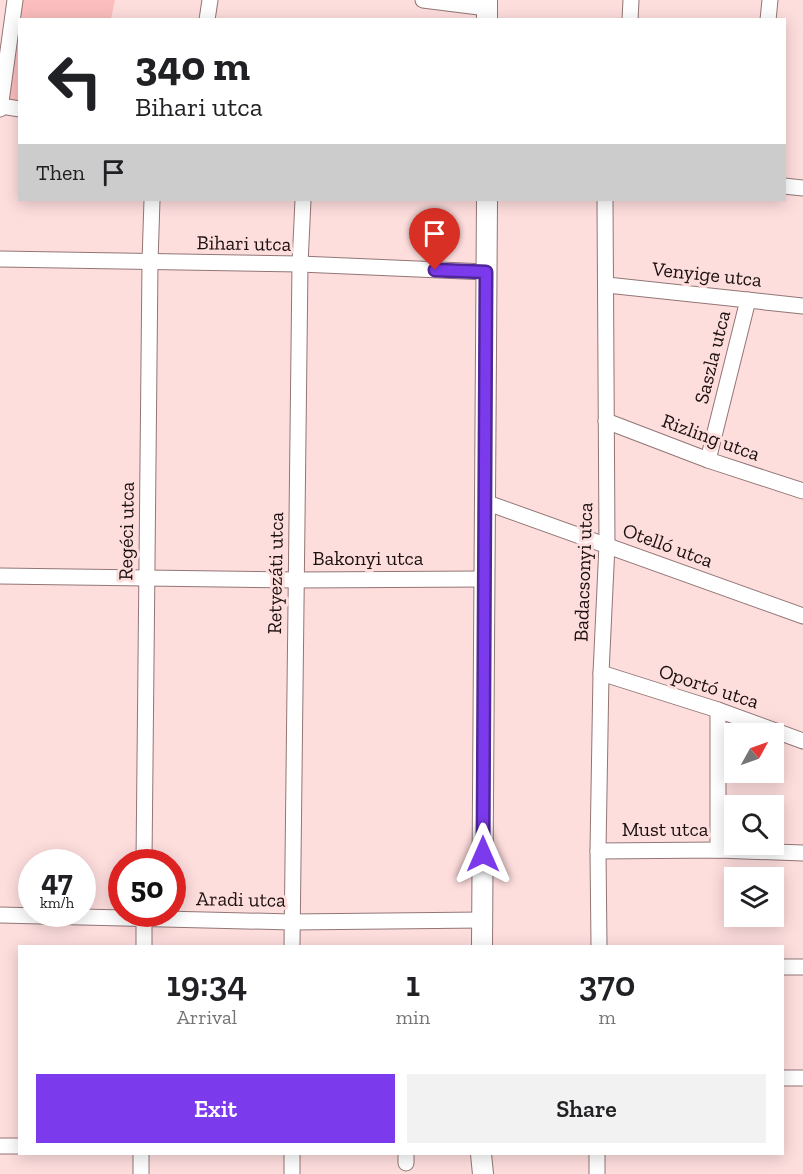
<!DOCTYPE html>
<meta charset="utf-8">
<style>
:root{--surface:#fff;--page:#f2f2f2;--text:#202124;--muted:#757577;--accent:#7c3aed}
body{margin:0;font-family:"Zilla Slab",serif;background:var(--page);color:var(--text);height:100vh;display:flex;flex-direction:column;font-size:22px;white-space:nowrap}
*{box-sizing:border-box;margin:0}
p{font-size:20px;color:var(--muted)}
.icon{flex:none;width:33px;height:33px;fill:none;stroke:currentColor;stroke-width:2;stroke-linecap:round;stroke-linejoin:round}
.map{position:relative;flex:1;overflow:hidden}
.side{position:absolute;left:18px;top:945px;width:766px;height:210px;display:flex;flex-direction:column;background:var(--surface);border-radius:0px;box-shadow:0 3px 15px #0003}
.side>*{flex:none}
.top-card{position:absolute;left:18px;top:18px;width:768px;height:183px;border-radius:0px;box-shadow:0 3px 15px #0003;background:#fff;color:var(--text);overflow:hidden}
.needle{width:39px;rotate:50deg}
.fabs{position:absolute;left:724px;top:723px;display:grid;gap:12px}
.fabs a{display:grid;place-items:center;width:60px;height:60px;border-radius:0px;background:var(--surface);box-shadow:0 3px 15px #0003;font-size:30px}
.speed{position:absolute;left:18px;top:849px;display:flex;gap:12px;font-size:30px;font-weight:700;text-align:center}
.speed>*{display:grid;place-content:center;width:78px;height:78px;border-radius:50%;background:var(--surface);box-shadow:0 3px 15px #0003;line-height:1}
.speed small{font-size:15px;font-weight:400}
.speed .limit{border:9px solid #d22;background:#fff;color:#111}
.pin{position:absolute;display:grid;place-items:center;width:51px;height:51px;color:#fff;margin:-62px -26px;border-radius:50% 50% 50% 0;rotate:-45deg;box-shadow:0 0 6px #0007}
.pin .icon{rotate:45deg}
.me{position:absolute;width:66px;margin:-33px;rotate:0deg;stroke-linejoin:round;filter:drop-shadow(0 0 4px #0008)}
.turn{display:flex;align-items:center;gap:21px;height:126px;padding:0 18px;font-size:27px}
.turn .icon{width:78px;height:78px;stroke-width:2.5}
.turn b{display:block;font-size:42px;line-height:51px}
.then{display:flex;align-items:center;height:57px;padding:0 18px;background:#0003;gap:12px;font-size:22px}
.eta{display:flex;justify-content:space-evenly;align-items:center;height:102px;text-align:center}
.eta b{font-size:36px;font-weight:600;line-height:42px}
.primary-button{display:flex;gap:12px;margin-top:auto;padding:12px 18px}
.primary-button a{flex:1;height:69px;border-radius:0px;background:var(--accent);color:#fff;font-size:24px;font-weight:600;line-height:69px;text-align:center}
.primary-button a+a{background:var(--page);color:var(--text)}
.map>svg:first-child{display:block}
</style>
<div class="map">
<svg width="803" height="1174" viewBox="0 0 803 1174">
<rect width="100%" height="100%" fill="#fedddd"/>
<path fill="#fbbdbd" d="M 21,0 L 115,0 L 111,19 L 20,20 L 19,101 L 6,99 Z"/>
<g fill="none" stroke-linecap="round" stroke-linejoin="round">
<g stroke="#927676" stroke-width="17">
<g id="minor">
<path d="M 423,0 L 487,8"/>
<path d="M 207,20 L 210,0"/>
<path d="M 630,20 L 631,0"/>
<path d="M 768,20 L 770,0"/>
<path d="M 0,106 L 20,109"/>
<path d="M 0,109 L 15,0"/>
<path d="M 784,186 L 803,188"/>
<path d="M 0,259 L 300,264 L 487,272"/>
<path d="M 607,285 L 803,306"/>
<path d="M 606,421 L 708,460 L 803,491"/>
<path d="M 708,460 L 748,300"/>
<path d="M 485,502 L 803,616"/>
<path d="M 0,576 L 296,580 L 485,579"/>
<path d="M 601,673 L 718,710 L 803,741"/>
<path d="M 718,850 L 718,710"/>
<path d="M 598,851 L 718,850 L 803,853"/>
<path d="M 144,862 L 150,262 L 152,200"/>
<path d="M 0,915 L 292,922 L 482,920"/>
<path d="M 144,946 L 144,914"/>
<path d="M 292,946 L 300,264 L 303,200"/>
<path d="M 599,946 L 598,851 L 601,673 L 607,545 L 605,200"/>
<path d="M 783,967 L 803,967"/>
<path d="M 783,1078 L 803,1078"/>
<path d="M 0,1146 L 20,1146"/>
<path d="M 406,1154 L 406,1163"/>
<path d="M 141,1174 L 141,1154"/>
<path d="M 292,1174 L 292,1154"/>
<path d="M 597,1174 L 597,1154"/>
</g>
</g>
<g stroke="#927676" stroke-width="22">
<g id="major">
<path d="M 487,20 L 487,0"/>
<path d="M 482,946 L 487,200"/>
<path d="M 481,1154 L 483,1174"/>
</g>
</g>
<use href="#minor" stroke="#fff" stroke-width="15"/>
<use href="#major" stroke="#fff" stroke-width="20"/>
</g>
<g fill="none" stroke-linecap="round" stroke-linejoin="round">
<g stroke="#51269a" stroke-width="15">
<path id="route" d="M 435,270 L 486,272 L 483,854"/>
</g>
<use href="#route" stroke="#7c3aed" stroke-width="10"/>
</g>
<g text-anchor="middle" dominant-baseline="central" stroke-width="6" stroke-linejoin="round" paint-order="stroke">
<g font-size="20" fill="#1b1010" stroke="#fedddd">
<text transform="translate(244 243) rotate(1)">Bihari utca</text>
<text transform="translate(707 274) rotate(6)">Venyige utca</text>
<text transform="translate(712 357) rotate(-76)">Saszla utca</text>
<text transform="translate(711 437) rotate(20)">Rizling utca</text>
<text transform="translate(126 531) rotate(-89)">Regéci utca</text>
<text transform="translate(668 545) rotate(20)">Otelló utca</text>
<text x="368" y="558">Bakonyi utca</text>
<text transform="translate(583 572) rotate(-88)">Badacsonyi utca</text>
<text transform="translate(275 573) rotate(-89)">Retyezáti utca</text>
<text transform="translate(709 686) rotate(18)">Oportó utca</text>
<text x="665" y="829">Must utca</text>
<text transform="translate(241 899) rotate(1)">Aradi utca</text>
</g>
</g>
</svg>
<div class="fabs">
<a><svg class="needle" viewBox="-14 -14 28 28"><path d="M0-13l5 13h-10z" fill="#e53935"/><path d="M0 13l5-13h-10z" fill="#757577"/></svg></a>
<a><svg class="icon" aria-label="search" viewBox="0 0 24 24"><circle cx="10" cy="10" r="6"/><path d="M15 15l6 6"/></svg></a>
<a><svg class="icon" aria-label="layers" viewBox="0 0 24 24"><path d="M12 4l9 5-9 5-9-5zM3 14l9 5 9-5"/></svg></a>
</div>
<div class="speed"><div>47<small>km/h</small></div><div class="limit">50</div></div>
<div class="pin" style="left:435px;top:270px;background:#d93025"><svg class="icon" aria-label="arrive" viewBox="0 0 24 24"><path d="M6 21V4h12l-3 4 3 4H6"/></svg></div>
<svg class="me" style="left:483px;top:854px" viewBox="-20 -20 40 40"><path d="M0-17L14 15 0 8-14 15z" fill="#7c3aed" stroke="#fff" stroke-width="4"/></svg>
<div class="top-card">
<div class="turn"><svg class="icon" aria-label="left" viewBox="0 0 24 24"><path d="M17 20v-9H6M10 6l-5 5 5 5"/></svg><div><b>340 m</b>Bihari utca</div></div>
<div class="then">Then<svg class="icon" aria-label="arrive" viewBox="0 0 24 24"><path d="M6 21V4h12l-3 4 3 4H6"/></svg></div>
</div>
<section class="side">
<div class="eta">
<div><b>19:34</b><p>Arrival</p></div>
<div><b>1</b><p>min</p></div>
<div><b>370</b><p>m</p></div>
</div>
<div class="primary-button"><a>Exit</a><a>Share</a></div>
</section>
</div>
